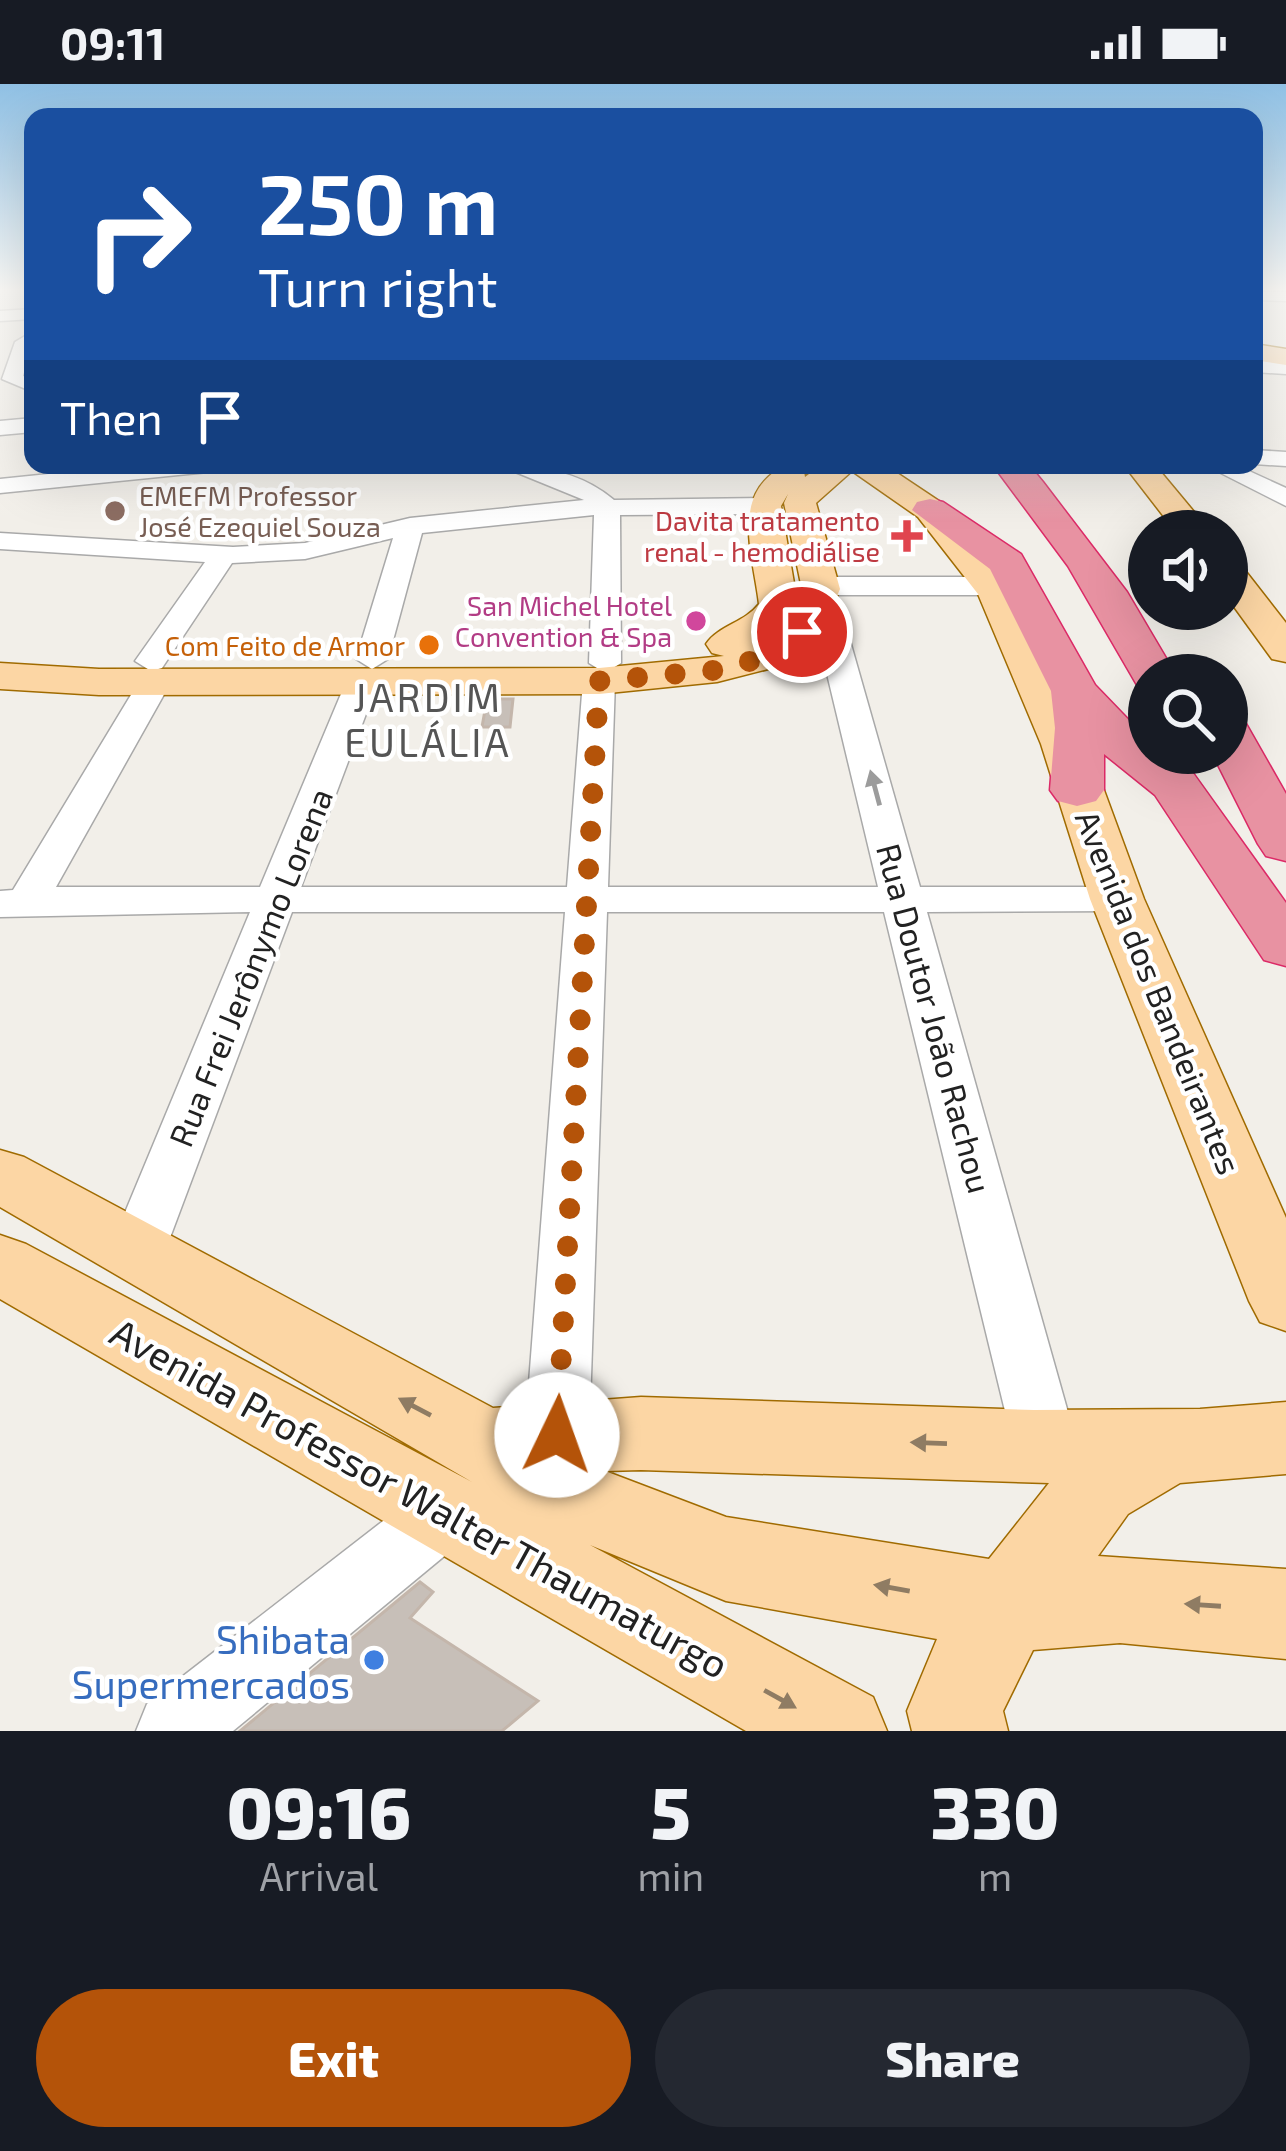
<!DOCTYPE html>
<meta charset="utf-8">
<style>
:root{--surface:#171b24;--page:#242831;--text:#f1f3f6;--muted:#9ea1a6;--accent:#b45309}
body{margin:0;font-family:"Exo 2",sans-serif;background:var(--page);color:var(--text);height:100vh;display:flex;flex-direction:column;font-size:45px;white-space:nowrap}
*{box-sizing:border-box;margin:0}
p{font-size:39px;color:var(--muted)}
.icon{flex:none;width:66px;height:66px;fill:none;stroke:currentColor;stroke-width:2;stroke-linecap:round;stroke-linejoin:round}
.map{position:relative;height:1647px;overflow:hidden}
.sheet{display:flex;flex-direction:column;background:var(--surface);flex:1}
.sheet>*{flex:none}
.top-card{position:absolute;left:24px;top:24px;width:1239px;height:366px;border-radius:24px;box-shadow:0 12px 48px #0002;background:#1a4fa0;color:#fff;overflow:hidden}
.buttons{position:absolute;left:1128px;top:426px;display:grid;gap:24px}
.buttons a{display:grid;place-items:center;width:120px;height:120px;border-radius:50%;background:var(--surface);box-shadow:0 12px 48px #0002;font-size:60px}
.pin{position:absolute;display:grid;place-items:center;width:102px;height:102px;color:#fff;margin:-51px;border:6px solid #fff;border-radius:50%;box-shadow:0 3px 12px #0007}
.me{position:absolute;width:132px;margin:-66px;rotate:3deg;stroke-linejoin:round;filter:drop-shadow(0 0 9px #0008)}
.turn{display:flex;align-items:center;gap:42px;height:252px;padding:0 36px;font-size:54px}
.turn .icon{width:156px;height:156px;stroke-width:2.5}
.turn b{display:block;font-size:84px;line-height:102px}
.then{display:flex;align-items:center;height:114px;padding:0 36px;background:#0003;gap:24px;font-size:45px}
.eta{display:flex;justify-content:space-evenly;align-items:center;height:204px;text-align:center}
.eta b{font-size:72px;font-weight:800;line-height:84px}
.primary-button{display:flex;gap:24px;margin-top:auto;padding:24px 36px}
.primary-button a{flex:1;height:138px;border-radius:72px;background:var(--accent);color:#fff;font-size:48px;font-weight:800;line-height:138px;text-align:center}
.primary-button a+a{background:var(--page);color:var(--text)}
.status{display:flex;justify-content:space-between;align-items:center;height:84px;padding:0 60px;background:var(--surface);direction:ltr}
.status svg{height:33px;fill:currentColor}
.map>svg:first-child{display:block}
</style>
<div class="status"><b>09:11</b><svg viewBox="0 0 49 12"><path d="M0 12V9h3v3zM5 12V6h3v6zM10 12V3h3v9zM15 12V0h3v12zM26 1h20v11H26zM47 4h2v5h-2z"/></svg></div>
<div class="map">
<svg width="1286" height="1647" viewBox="0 0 1286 1647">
<rect width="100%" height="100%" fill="#f2efe9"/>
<g fill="#c7bfb8" stroke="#c4b6ab" stroke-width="3">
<path d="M 487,615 L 513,615 L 510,643 L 482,643 Z"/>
<path d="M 420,1498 L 433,1508 L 410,1534 L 538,1617 L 502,1647 L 240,1647 Z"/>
</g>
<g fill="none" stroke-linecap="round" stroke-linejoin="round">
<g stroke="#a9a9a9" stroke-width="3">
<g id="minor">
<path d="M 1254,208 L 1286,208 L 1286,217 L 1254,216 Z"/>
<path d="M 33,225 L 33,235 L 0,237 L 0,227 Z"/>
<path d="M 25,252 L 33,256 L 23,292 L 33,295 L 33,308 L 2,295 L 15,258 Z"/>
<path d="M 1254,276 L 1286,278 L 1286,290 L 1254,288 Z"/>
<path d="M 33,334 L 33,348 L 0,351 L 0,337 Z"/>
<path d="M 1254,366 L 1286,368 L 1286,382 L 1254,380 Z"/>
<path d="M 136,381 L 220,381 L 208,388 L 0,409 L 0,395 Z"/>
<path d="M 498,381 C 539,381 582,388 614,416 L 764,414 L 777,422 L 764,430 L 620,431 L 621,579 L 605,589 L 589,579 L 594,431 L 422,449 L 388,575 L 372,585 L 356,575 L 393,454 L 305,475 L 232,479 L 162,584 L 151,587 L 135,577 L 205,478 L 0,465 L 0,449 L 233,463 L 305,459 L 410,434 L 584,416 Z"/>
<path d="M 1205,381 L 1236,381 L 1286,404 L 1286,422 Z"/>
<path d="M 820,493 L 983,493 L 997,502 L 983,511 L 837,511 L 920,803 L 1117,803 L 1132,806 L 1138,815 L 1132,824 L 1117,827 L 927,828 L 1078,1364 L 1069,1384 L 1046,1393 L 1023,1384 L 1014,1364 L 884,828 L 607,828 L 589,1351 L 579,1371 L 557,1379 L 535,1371 L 525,1351 L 565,828 L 292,828 L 165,1167 L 157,1182 L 137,1189 L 117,1182 L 109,1167 L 250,828 L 0,833 L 0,807 L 13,806 L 143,591 L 167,591 L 171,598 L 56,803 L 260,803 L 346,598 L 362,588 L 378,598 L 301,803 L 567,803 L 583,597 L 599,587 L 615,597 L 608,803 L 878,803 L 806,502 Z"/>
<path d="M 447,1397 L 471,1406 L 480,1428 L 471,1450 L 233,1647 L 136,1647 L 147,1620 L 423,1406 Z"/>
</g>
</g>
<g stroke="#a06b00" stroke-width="3">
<g id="major">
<path d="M 1254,260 L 1286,265 L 1286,281 L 1254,276 Z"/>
<path d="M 786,381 L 803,382 L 805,393 L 821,381 L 885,381 L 942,419 L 1015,508 L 1087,660 L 1144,815 L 1286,1134 L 1286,1247 L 1260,1238 L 1249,1217 L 1090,815 L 1041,660 L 978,510 L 918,433 L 852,387 L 816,419 L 840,505 L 822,548 L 784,581 L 717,598 L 599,610 L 99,611 L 0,605 L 0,579 L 99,585 L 599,584 L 724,572 L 712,569 L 706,560 C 719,541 744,539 759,520 C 753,469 729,409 786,381 ZM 788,410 L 784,419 L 802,505 L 797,517 L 781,422 Z"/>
<path d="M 1124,381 L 1155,381 L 1210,447 L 1175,447 Z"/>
<path d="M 1227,477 L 1240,480 L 1286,539 L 1286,578 L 1272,575 L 1227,513 Z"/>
<path d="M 0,1066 L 24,1073 L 493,1324 L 641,1313 L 1034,1326 L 1200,1325 L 1286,1318 L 1286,1390 L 1180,1399 L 1128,1430 L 1098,1472 L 1286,1485 L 1286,1575 L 1120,1559 L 1033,1566 L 1003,1627 L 1008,1647 L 912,1647 L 907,1627 L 937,1555 L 726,1517 L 590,1461 L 873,1613 L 887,1647 L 746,1647 L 0,1215 L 0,1151 L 26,1160 L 472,1398 L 0,1123 ZM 641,1386 L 1049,1399 L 989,1475 L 726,1433 L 605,1387 Z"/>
</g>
</g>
<g stroke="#dc2a67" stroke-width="3">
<g id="highway">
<path d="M 993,381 L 1029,381 L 1043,398 L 1127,508 L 1176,591 L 1149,591 L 1149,604 L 1137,601 L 1068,482 Z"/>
<path d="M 930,415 L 943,418 L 1021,470 L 1095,601 L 1149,657 L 1149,669 L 1166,669 L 1193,689 L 1286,819 L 1286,882 L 1264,876 L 1155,711 L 1104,670 L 1104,706 L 1096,717 L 1077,722 L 1058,717 L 1050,706 L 1055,644 L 1051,607 L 990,485 L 912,426 L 917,418 Z"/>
<path d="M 1227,634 L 1245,638 L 1286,710 L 1286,777 L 1266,772 L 1258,760 L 1212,669 L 1227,669 Z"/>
</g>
</g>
<use href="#minor" fill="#fff" fill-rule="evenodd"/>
<use href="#major" fill="#fcd6a4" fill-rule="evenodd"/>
<use href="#highway" fill="#e892a2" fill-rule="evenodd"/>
</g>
<defs><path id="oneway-solid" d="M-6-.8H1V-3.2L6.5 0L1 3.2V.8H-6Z" transform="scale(3)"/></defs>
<use fill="#9c9c9c" href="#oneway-solid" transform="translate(875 704) rotate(-105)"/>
<g fill="#8f7c63">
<use href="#oneway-solid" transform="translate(415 1323) rotate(-152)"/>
<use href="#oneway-solid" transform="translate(929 1359) rotate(-178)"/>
<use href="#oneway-solid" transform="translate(892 1504) rotate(-170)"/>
<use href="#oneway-solid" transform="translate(1203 1521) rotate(-176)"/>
<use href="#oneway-solid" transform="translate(780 1615) rotate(29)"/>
</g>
<linearGradient id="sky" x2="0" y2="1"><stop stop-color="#8fc0e4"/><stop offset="0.47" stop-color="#f9f8f5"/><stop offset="1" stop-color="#f9f8f5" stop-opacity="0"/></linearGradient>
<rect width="1286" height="438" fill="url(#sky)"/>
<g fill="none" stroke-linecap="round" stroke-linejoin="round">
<path stroke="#b45309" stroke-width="21" stroke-dasharray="0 37.8" d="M 557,1351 L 599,597 L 717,586 L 770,572 L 802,548"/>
</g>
<circle fill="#8d6e63" stroke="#fff" stroke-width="4.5" cx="115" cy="427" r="12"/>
<path fill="#e0444e" stroke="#fff" stroke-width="4.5" d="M901 434h12v12h12v12h-12v12h-12v-12h-12v-12h12z"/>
<circle fill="#d1479c" stroke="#fff" stroke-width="4.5" cx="696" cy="537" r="12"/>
<circle fill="#e8710a" stroke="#fff" stroke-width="4.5" cx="429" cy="561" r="12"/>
<circle fill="#3f7fe0" stroke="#fff" stroke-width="4.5" cx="374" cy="1576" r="12"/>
<g text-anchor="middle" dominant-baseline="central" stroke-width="9" stroke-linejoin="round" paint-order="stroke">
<g font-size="27" fill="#785e54" stroke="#fff" text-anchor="start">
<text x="139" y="411">EMEFM Professor<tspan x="139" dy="31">José Ezequiel Souza</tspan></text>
</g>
<g font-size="27" fill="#be3a42" stroke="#fff" text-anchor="end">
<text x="880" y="436">Davita tratamento<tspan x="880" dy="31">renal - hemodiálise</tspan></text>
</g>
<g font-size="27" fill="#b23c85" stroke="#fff" text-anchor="end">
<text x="672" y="521">San Michel Hotel<tspan x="672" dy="31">Convention &amp; Spa</tspan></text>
</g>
<g font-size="27" fill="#c56008" stroke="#fff" text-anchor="end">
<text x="405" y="561">Com Feito de Armor</text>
</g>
<g font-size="33" fill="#222" stroke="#fff">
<text transform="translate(250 883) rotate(-68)">Rua Frei Jerônymo Lorena</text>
<text transform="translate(1159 908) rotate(68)">Avenida dos Bandeirantes</text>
<text transform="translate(935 934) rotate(75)">Rua Doutor João Rachou</text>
</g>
<g font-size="39" letter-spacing="3" fill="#555" stroke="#fff">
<text x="428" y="612">JARDIM<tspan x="428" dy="45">EULÁLIA</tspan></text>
</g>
<g font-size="39" fill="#222" stroke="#fff">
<text transform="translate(420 1413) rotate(29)">Avenida Professor Walter Thaumaturgo</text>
</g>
<g font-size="39" fill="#366cbe" stroke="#fff" text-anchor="end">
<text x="350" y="1554">Shibata<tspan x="350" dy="45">Supermercados</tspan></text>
</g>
</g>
</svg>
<div class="buttons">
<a><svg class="icon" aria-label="sound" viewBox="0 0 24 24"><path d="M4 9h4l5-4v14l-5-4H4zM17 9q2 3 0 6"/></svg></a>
<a><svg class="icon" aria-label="search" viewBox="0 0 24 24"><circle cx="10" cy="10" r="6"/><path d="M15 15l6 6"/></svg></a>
</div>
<div class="pin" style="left:802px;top:548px;background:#d93025"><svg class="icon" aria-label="arrive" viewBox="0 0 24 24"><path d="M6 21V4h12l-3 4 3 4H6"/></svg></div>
<svg class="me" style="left:557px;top:1351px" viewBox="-20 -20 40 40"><circle r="19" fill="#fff"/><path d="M0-13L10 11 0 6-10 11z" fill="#b45309"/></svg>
<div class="top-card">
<div class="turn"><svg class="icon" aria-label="right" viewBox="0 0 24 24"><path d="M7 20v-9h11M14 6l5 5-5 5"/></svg><div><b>250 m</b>Turn right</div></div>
<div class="then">Then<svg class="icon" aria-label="arrive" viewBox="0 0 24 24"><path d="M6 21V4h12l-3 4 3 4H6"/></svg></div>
</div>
</div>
<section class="sheet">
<div class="eta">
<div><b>09:16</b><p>Arrival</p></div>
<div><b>5</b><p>min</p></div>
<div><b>330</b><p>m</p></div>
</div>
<div class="primary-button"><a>Exit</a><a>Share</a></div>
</section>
